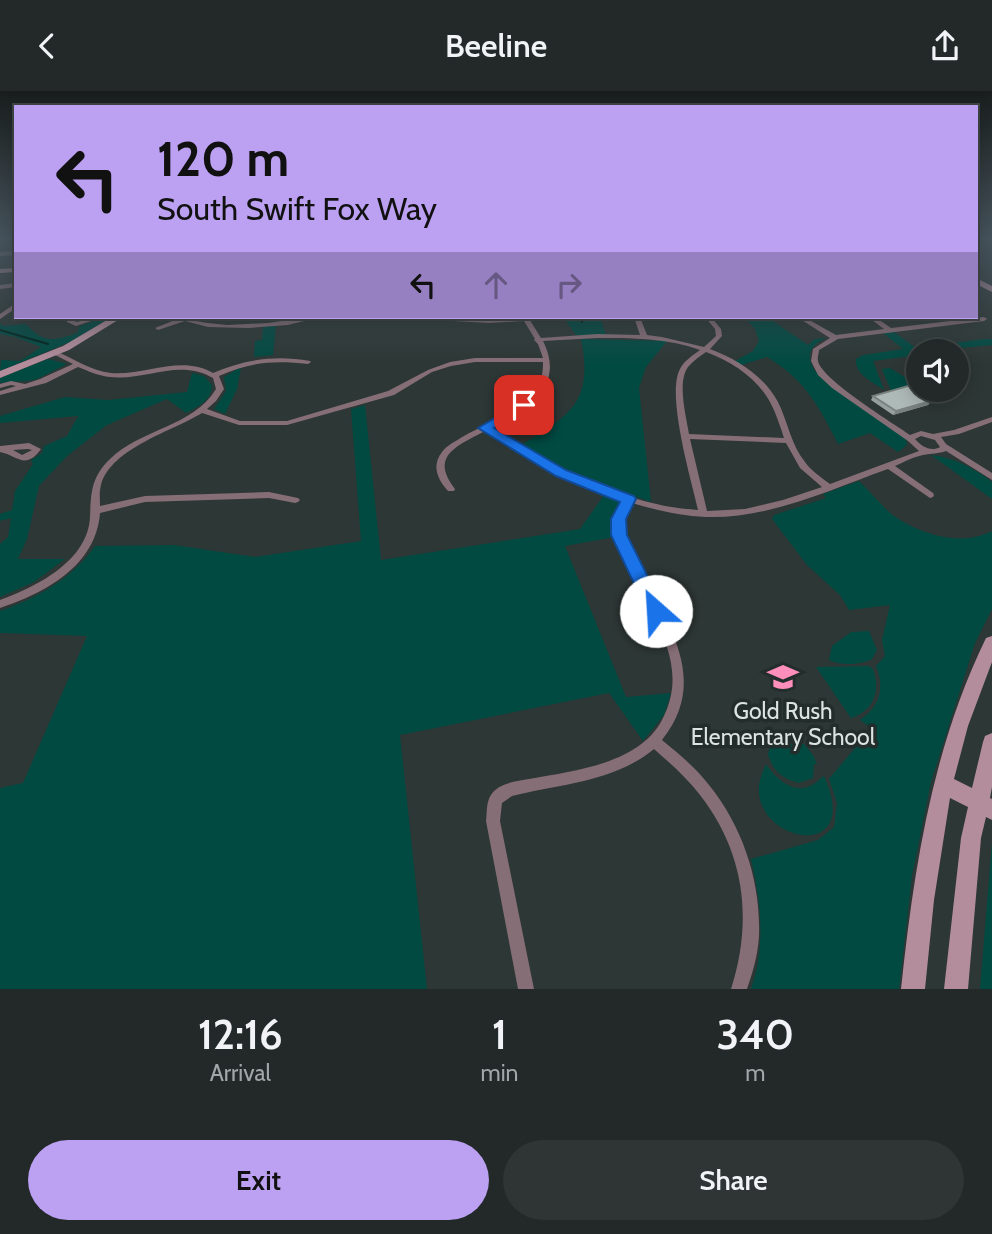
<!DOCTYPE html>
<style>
:root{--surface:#222928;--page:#2e3534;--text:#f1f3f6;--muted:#a2a6a8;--line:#3f4545;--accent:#bca0f2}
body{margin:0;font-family:Cabin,sans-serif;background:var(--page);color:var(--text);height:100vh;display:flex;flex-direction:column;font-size:26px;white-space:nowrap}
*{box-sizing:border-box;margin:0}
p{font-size:23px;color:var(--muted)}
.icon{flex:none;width:38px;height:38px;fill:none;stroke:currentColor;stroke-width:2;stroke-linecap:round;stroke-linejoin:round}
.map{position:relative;height:898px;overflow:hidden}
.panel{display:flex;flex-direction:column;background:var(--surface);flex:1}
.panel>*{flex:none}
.banner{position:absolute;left:14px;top:14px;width:964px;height:214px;border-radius:0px;box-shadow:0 4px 18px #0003,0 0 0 2px var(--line);background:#bca0f2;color:#111;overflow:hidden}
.buttons{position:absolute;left:906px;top:248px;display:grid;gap:14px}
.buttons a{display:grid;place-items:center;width:63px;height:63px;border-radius:50%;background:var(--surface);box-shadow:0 4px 18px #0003,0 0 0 2px var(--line);font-size:35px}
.pin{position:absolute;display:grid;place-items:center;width:60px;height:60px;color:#fff;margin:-30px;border-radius:14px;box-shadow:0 4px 10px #0006}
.me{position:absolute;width:77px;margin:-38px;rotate:334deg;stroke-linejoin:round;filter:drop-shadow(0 0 5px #0008)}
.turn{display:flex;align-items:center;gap:24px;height:147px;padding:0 28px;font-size:32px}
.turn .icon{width:91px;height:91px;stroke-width:2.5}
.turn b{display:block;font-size:49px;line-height:60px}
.lanes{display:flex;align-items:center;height:66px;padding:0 28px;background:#0003;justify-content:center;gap:35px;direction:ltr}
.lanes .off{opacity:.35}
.eta{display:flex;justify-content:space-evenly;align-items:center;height:119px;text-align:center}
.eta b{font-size:42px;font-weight:600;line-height:49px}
.cta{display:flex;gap:14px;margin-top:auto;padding:14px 28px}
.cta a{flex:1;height:80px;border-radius:42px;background:var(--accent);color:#111;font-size:28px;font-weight:600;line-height:80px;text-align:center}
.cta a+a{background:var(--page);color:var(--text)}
header{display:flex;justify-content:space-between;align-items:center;height:91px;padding:0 28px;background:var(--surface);font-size:32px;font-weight:600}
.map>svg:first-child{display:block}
</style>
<header><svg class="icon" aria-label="back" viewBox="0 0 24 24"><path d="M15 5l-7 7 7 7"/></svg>Beeline<svg class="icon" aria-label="share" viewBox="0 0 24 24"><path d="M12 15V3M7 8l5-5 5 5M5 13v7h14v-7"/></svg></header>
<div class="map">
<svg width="992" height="898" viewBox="0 0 992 898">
<rect width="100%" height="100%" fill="#2d3735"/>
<g fill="#014a42">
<path d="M 94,226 L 111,226 L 70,251 L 0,280 L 1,269 L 20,270 L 41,256 L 16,246 L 0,243 L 0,232 L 3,235 L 26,233 C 44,253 54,250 77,242 L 80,235 L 91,231 Z"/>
<path d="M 563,226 L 600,226 L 606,244 L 576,244 Z"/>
<path d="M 744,226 L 767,226 L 808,254 L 815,248 L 826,247 C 810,254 805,265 815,280 L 906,348 L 907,354 L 898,361 L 870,342 L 838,353 C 818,314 806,290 767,266 L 741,274 L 735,270 L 753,260 L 759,250 L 755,238 Z"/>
<path d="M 276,234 L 273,264 L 254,266 L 255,250 L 262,249 L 263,236 Z"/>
<path d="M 894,241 L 916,257 L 984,248 L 992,248 L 992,254 L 919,261 L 919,264 L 873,270 L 884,299 C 873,291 854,283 856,268 L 863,264 L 903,258 L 883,242 Z"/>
<path d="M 581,248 L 667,250 L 646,276 L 639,297 L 651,411 L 587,389 L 519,355 C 570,325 594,311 581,248 Z"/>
<path d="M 48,268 L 67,273 L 35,289 L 0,292 L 0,287 Z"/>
<path d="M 241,276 L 237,298 L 225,323 L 214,318 L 226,300 L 224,286 Z"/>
<path d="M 890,277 L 919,295 L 919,299 L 927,300 L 914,303 L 892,302 L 882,278 Z"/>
<path d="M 192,282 L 204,285 L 212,294 C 212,309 198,316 186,322 L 167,308 L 107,334 L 67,365 L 39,395 L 27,448 L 18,468 L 65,468 L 34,491 L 0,506 L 0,453 L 8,446 L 11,427 L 0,430 L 0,423 L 12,419 L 15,400 L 33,373 L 31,369 L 42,362 L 44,355 L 67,345 L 78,325 L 0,332 L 0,325 L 65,306 L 108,309 L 187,301 Z"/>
<path d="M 365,314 L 381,469 L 580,438 L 604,404 L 617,409 L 620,413 L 613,429 L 615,446 L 565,455 L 626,606 L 671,602 L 664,624 L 643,650 L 609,602 L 400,644 L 427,898 L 0,898 L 0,697 L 23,692 L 87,545 L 0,542 L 0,520 C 36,508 73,487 95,455 L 174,454 L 255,466 L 361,450 L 351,318 Z"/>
<path d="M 931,364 C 952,366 976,378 992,391 L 992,408 Z"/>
<path d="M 859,390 C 871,401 881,415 894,425 C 922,444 961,456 992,440 L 992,518 L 975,552 L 931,691 L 912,785 L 899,898 L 751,898 C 766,855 761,812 751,768 L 818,749 L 834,736 L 837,712 L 829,688 L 855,657 L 871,648 L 874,639 L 860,629 C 880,615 885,597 876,575 L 885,565 L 882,549 L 890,514 L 849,519 L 840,504 L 807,474 L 772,428 L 774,424 L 826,407 L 823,403 Z"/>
<path d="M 869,540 L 877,559 L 872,568 C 861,574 840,575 829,569 L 832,555 L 851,541 Z"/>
<path d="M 869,575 L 873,578 C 881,599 874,620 851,627 L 816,576 Z"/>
<path d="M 771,652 L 804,653 L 813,664 L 817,673 L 814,673 L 813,687 L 799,692 C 782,688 772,679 768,663 Z"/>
<path d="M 766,673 C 775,687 793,703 810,695 C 816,693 819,688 824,685 C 864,773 753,752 759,694 C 760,687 763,680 766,673 Z"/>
<path d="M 992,751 L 992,898 L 980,898 Z"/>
</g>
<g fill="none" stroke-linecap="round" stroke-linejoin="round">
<g stroke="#00241f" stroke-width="2">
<path d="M 579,226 L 582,231"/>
<path d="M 0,239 L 48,253"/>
</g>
<g fill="#866e76" fill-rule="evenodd">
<path d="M 16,160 L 16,164 L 0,165 L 0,161 Z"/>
<path d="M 16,192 L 16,196 L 0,198 L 0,194 Z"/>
<path d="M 16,212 L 16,217 L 0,228 L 0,223 Z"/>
<path d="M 66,226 L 72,226 L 72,229 L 77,231 L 84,229 L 83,226 L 89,226 L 91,230 L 76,235 L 67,231 Z"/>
<path d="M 179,226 L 186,226 L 195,230 L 208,232 L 227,234 L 268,232 L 310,226 L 320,226 L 288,234 L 248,237 L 208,236 L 185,230 L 158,239 L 155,237 L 180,227 Z"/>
<path d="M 415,226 L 489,228 L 528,226 L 541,247 L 597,243 L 640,244 L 634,226 L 640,226 L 647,244 L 662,246 L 704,256 L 716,245 L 715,238 L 705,226 L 711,226 L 721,238 L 722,245 L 710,258 C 737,268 764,285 778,311 C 788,331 791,354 805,371 C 811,380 821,386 830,393 L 919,360 L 908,350 L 832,297 L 818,284 L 811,270 L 813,258 L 830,247 L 797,226 L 804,226 L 836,244 L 884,238 L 868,226 L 875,226 L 891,237 L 984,226 L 987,228 L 984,230 L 838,248 L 819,259 C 819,263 817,266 818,270 C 821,288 893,332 910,344 L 921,340 L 933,343 L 954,339 L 992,326 L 992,331 L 959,343 L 941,346 L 946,353 L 992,382 L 992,389 L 946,360 C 938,363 932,362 923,364 C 913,366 904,371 895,375 L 933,402 L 934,404 L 933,406 L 930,407 L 888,378 C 829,399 769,428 706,426 C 681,425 656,419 632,412 C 628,419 623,425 623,432 C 621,447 632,464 639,477 C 668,533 710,589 662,649 C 679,663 696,677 709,694 C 743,736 761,791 759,845 C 758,863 753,881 747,898 L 731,898 C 753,829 745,762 700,704 C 687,687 670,672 654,658 C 614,691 560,693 512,705 L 502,712 L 500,730 L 534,898 L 518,898 L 486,730 C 487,722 486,711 491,704 C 498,692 517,690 529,688 C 573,680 639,673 662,629 C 695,567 642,515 621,460 C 617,450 611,439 613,429 C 615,423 621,416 624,410 C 575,392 530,368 485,340 C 457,355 429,365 455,398 L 454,400 L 448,400 C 438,389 431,375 442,361 C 447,354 456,350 464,345 C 488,332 521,321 537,297 C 542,288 543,281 543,271 L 475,271 L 451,275 L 432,281 L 394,304 L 287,334 L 239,334 L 202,322 C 173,340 111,357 101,394 C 99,401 100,408 100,415 L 145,405 L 269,401 L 298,407 L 300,409 L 298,411 L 295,412 L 269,407 L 145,411 L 100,422 C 96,475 45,502 0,517 L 0,509 C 36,496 88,470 90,426 C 91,402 91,386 110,368 C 140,338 193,336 216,298 L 213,287 C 179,267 146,290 110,286 C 99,285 88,280 78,276 L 46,292 L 0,304 L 0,300 L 16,295 L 11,294 L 0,297 L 0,293 L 11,290 L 25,293 L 40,288 L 73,273 L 53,263 L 53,261 L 55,260 C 73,267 91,280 111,282 C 145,285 181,263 213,282 C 245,268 276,264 310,270 L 311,271 L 308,273 C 274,269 250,271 219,285 L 224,298 L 216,310 L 207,318 L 240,330 L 287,330 L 388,300 L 428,279 L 450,271 L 475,267 L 543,267 L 538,253 L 534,249 L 535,248 L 524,230 L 489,232 L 418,228 ZM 597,247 C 631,247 668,247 700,259 C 693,264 684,270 680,278 C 666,304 691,388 698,419 C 687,418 676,417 665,415 C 602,402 545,370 491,337 C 527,318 566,296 543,250 ZM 706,261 C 731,270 757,287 770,311 C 776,322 780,335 784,347 L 689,343 C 686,325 677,291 688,276 C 693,270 700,265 706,261 ZM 921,345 L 935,349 L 940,356 C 931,361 922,356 915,348 ZM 690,348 L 786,352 L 800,377 L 822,396 L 783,409 L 745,418 L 707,420 Z"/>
<path d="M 29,352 L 41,358 C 25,380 17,364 0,361 L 0,355 ZM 28,358 L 32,359 L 22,364 L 13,359 Z"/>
</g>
<g fill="#b38d9b" fill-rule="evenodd">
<path d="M 16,177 L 16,181 L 0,182 L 0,178 Z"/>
<path d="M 976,187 L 992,195 L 992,201 L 976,193 Z"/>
<path d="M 112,226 L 123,226 L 69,259 L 0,287 L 0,280 L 63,255 Z"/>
<path d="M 992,545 L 992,571 L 968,635 L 954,688 L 972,697 L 983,651 L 985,645 L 992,642 L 992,696 L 990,707 L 992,708 L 992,729 L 986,726 L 981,747 L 968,898 L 944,898 L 961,747 L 968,716 L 950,707 L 934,809 L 925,898 L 901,898 C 914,777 932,658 986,547 Z"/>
</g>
</g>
<path fill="#96a09d" d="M 873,305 L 931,310 L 928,314 L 893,324 L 871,309 Z"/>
<path fill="#7a8280" d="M 931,310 L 928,314 L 893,324 L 896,320 Z"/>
<path fill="#aebab7" stroke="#7a8280" stroke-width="2" d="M 908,295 L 931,310 L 896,320 L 873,305 Z"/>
<linearGradient id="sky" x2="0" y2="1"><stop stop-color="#191e1d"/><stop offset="0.54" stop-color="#46535c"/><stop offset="1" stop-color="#46535c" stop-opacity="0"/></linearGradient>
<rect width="992" height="273" fill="url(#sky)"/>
<path fill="#1a73e8" stroke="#114b97" stroke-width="2" d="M 524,310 L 531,314 L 529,316 L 494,337 L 566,379 L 634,405 L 636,408 L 626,428 L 627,444 L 665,520 L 663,526 L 656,528 L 650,526 L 611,444 L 611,428 L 620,411 L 556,385 L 478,337 Z"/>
<defs>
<g id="school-bare" transform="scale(2.415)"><path d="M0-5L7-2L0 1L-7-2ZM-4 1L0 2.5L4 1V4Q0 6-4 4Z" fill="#fe8ebc" stroke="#232d2b" stroke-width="2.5" paint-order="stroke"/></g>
</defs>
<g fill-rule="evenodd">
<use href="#school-bare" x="783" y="586"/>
</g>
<g text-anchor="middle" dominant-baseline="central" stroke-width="7" stroke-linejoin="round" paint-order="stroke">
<g font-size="23" fill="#dde3e1" stroke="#232d2b">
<text x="783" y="620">Gold Rush<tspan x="783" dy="26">Elementary School</tspan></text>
</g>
</g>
</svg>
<div class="buttons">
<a><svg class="icon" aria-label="sound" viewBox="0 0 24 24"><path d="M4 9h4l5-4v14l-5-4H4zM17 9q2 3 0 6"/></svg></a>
</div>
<div class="pin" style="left:524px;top:314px;background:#d93025"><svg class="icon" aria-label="arrive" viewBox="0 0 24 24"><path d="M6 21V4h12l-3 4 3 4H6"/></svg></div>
<svg class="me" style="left:656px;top:520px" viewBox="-20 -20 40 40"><circle r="19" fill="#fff"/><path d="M0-13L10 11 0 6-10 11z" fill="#1a73e8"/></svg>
<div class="banner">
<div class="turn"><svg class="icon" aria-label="left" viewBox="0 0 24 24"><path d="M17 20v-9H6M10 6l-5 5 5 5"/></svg><div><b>120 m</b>South Swift Fox Way</div></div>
<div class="lanes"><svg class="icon" aria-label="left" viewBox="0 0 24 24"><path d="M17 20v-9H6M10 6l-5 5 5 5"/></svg><svg class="icon off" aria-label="ahead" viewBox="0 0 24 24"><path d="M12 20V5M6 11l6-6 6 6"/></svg><svg class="icon off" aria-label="right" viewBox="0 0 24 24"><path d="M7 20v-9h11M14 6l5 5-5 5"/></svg></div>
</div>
</div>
<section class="panel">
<div class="eta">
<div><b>12:16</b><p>Arrival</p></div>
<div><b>1</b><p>min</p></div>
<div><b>340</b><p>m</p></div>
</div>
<div class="cta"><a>Exit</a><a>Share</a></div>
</section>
